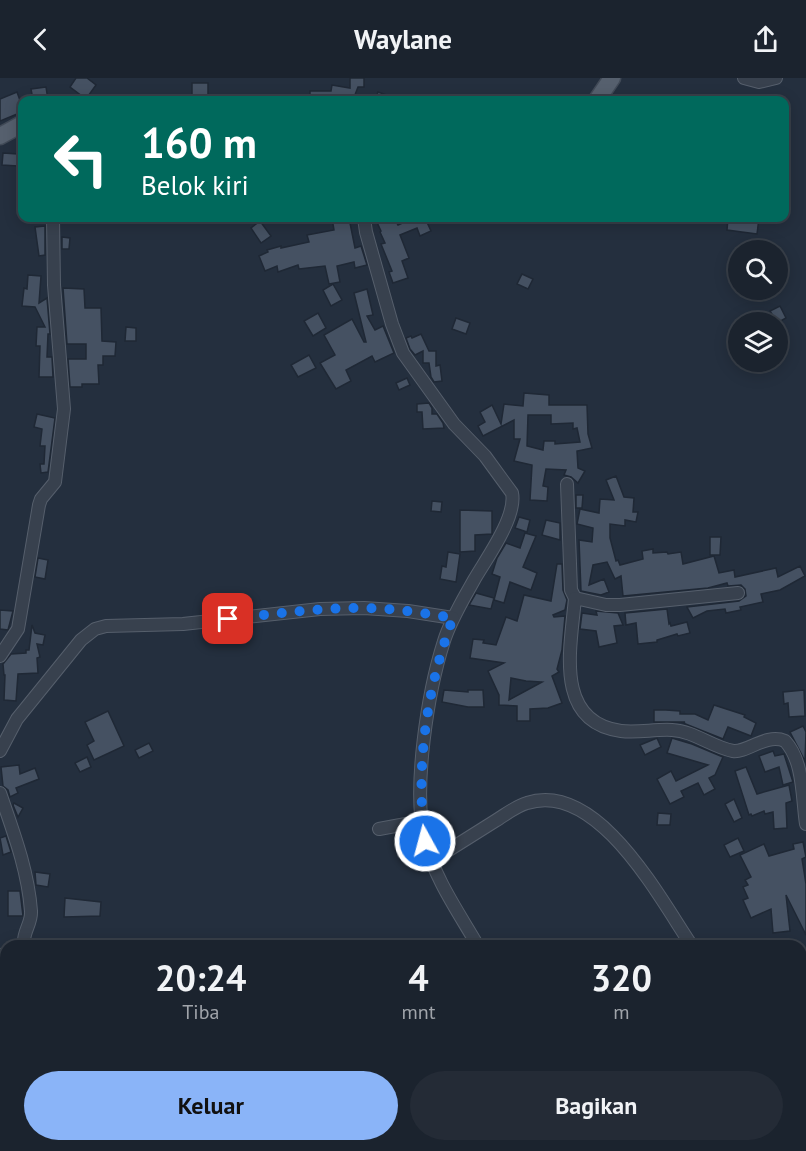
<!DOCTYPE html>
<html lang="id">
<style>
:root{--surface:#1b232e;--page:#242b36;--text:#f1f3f6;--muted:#a0a4aa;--line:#39404a;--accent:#8ab4f8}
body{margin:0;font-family:"PT Sans",sans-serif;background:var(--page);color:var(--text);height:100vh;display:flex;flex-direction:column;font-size:22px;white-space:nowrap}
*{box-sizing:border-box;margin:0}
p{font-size:20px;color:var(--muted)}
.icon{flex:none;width:33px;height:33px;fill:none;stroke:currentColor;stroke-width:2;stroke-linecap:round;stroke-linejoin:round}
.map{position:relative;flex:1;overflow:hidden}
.drawer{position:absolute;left:0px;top:862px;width:807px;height:212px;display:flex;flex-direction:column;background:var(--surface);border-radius:18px 18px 0 0;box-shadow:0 3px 15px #0003,0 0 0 2px var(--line)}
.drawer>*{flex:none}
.banner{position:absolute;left:18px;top:18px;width:771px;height:126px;border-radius:12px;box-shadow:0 3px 15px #0003,0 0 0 2px var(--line);background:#00695c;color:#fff;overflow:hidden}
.fabs{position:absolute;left:728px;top:162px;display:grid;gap:12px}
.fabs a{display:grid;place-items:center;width:60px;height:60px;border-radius:50%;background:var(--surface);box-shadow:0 3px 15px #0003,0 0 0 2px var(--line);font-size:30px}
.pin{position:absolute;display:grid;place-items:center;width:51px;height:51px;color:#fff;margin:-26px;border-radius:12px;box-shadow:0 3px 9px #0006}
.me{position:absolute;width:66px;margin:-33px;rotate:353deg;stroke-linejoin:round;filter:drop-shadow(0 0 4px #0008)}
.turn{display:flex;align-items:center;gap:21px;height:126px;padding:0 24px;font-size:27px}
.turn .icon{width:78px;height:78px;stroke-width:2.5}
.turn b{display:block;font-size:42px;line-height:51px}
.eta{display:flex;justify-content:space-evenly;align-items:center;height:102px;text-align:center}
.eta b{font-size:36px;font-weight:800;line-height:42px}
.action{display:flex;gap:12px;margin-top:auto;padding:12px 24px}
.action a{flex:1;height:69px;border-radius:36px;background:var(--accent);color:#111;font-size:24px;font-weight:800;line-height:69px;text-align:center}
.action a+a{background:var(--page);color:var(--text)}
header{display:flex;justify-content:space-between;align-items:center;height:78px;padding:0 24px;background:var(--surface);font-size:27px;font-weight:800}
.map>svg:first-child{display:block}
</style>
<header><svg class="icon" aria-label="back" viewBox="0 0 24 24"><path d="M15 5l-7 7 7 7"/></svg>Waylane<svg class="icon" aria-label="share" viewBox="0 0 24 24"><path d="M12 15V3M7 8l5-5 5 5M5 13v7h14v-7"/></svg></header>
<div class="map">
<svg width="806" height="1073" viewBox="0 0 806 1073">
<rect width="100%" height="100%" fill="#242f3e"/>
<g fill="#455162" stroke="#1f2835" stroke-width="1.5" fill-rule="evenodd">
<path d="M 76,0 L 87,0 L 96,7 L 86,21 L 70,9 Z"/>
<path d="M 350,0 L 364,0 L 364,9 L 358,9 L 353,22 L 310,22 L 310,13 L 331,13 L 332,7 L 350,10 Z"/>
<rect x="192" y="5" width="16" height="13"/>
<path d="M 46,9 L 48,22 L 33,22 L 31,11 Z"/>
<path d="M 17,14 L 22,28 L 22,34 L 0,43 L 0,21 Z"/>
<path d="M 378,14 L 400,22 L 375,22 Z"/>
<path d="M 3,75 L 18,76 L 18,88 L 2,87 Z"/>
<path d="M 332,140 L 349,140 L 355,170 L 361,168 L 367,187 L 355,190 L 354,184 L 337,188 L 340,204 L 329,206 L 325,188 L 299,191 L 298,187 L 278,194 L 277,188 L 265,193 L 259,178 L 268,174 L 267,172 L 281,168 L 281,170 L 309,164 L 307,157 L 334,152 Z"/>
<path d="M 375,140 L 394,140 L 398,147 L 414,140 L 425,140 L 431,153 L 420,158 L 417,150 L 400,157 L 409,180 L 402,183 L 408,200 L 393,205 L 389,194 L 392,193 L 381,166 L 385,165 L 380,154 L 381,153 Z"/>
<path d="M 728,140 L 759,140 L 757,156 L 727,152 Z"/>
<path d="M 260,143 L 271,158 L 261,165 L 251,150 Z"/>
<path d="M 45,148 L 45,177 L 39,178 L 35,149 Z"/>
<path d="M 62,159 L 70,160 L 69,171 L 62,171 Z"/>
<path d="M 522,196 L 533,201 L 528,211 L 517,206 Z"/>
<path d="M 28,197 L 41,198 L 39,225 L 47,220 L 50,256 L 48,256 L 47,279 L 52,279 L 53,299 L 39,299 L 40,268 L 36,268 L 37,249 L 45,249 L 35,229 L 22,228 L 24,210 L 27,211 Z"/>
<path d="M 333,206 L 342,222 L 331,228 L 323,212 Z"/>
<path d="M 63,210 L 84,211 L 85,230 L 101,230 L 102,263 L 116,264 L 115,278 L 103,278 L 103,287 L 98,287 L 99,306 L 82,306 L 82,309 L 70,309 L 68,281 L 86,281 L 86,266 L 67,266 Z"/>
<path d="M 367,211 L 373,237 L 367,238 L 375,252 L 383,248 L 394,275 L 375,284 L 372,278 L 346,292 L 351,303 L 336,311 L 320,285 L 335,277 L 324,257 L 352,241 L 364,264 L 366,264 L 354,215 Z"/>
<path d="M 780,228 L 786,240 L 777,245 L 770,233 Z"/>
<path d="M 318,235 L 326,250 L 313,258 L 304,243 Z"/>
<path d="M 456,240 L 470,245 L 466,256 L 452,251 Z"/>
<path d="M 126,249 L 136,250 L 136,263 L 125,263 Z"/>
<path d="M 421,256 L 429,273 L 436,273 L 436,288 L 440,287 L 442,303 L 434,304 L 431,299 L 429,285 L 423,285 L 423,273 L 415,277 L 410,271 L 406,260 L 411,258 L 412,260 Z"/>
<path d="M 309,277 L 316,290 L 298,299 L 291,287 Z"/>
<path d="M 407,300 L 410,307 L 399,312 L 396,305 Z"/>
<path d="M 524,315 L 549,317 L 549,327 L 587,327 L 588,356 L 592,370 L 577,373 L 578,390 L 585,393 L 578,405 L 571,399 L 564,397 L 566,392 L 546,391 L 543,408 L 548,409 L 547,423 L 530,422 L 532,387 L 514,383 L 520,361 L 514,361 L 514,342 L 483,358 L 478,348 L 485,344 L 480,334 L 492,327 L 501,346 L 504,326 L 523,328 ZM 528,337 L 551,337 L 551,346 L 573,345 L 573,351 L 577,350 L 580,364 L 555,366 L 555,363 L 544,363 L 543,372 L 527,368 Z"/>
<path d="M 429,325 L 432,330 L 432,336 L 437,336 L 443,345 L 444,350 L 423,351 L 422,334 L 417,334 L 417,326 Z"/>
<path d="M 37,336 L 55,340 L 48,394 L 41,395 L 40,386 L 44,386 L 45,368 L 40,368 L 42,351 L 34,349 Z"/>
<path d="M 616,398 L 624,419 L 634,420 L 633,434 L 638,434 L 636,444 L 625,442 L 625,448 L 610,446 L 610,460 L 616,483 L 618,482 L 620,487 L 643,481 L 642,473 L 653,471 L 653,475 L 667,474 L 668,476 L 681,474 L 683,486 L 714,478 L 719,495 L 734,492 L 735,499 L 776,490 L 778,499 L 800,488 L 805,498 L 780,512 L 761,516 L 763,524 L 740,529 L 741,532 L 726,535 L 725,531 L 707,533 L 693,540 L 687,529 L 739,523 L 746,518 L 745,511 L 741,507 L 728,508 L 727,505 L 708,510 L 623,518 L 621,498 L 615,501 L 607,484 L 593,487 L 589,507 L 604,501 L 609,514 L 601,517 L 581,513 L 579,462 L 592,464 L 593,450 L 577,446 L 580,431 L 599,435 L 600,421 L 614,422 L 606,402 Z"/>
<path d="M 576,417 L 583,417 L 582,430 L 576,430 Z"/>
<path d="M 432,423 L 442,424 L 441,434 L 431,433 Z"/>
<path d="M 460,432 L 492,433 L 492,456 L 475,457 L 475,473 L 460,474 Z"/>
<path d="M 519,439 L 530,442 L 527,454 L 515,450 Z"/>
<path d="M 546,442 L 560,445 L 560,462 L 542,457 Z"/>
<path d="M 525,455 L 536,458 L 523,489 L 537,495 L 531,512 L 510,504 L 504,525 L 494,522 L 500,499 L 492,496 L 497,480 L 506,465 L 520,470 Z"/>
<path d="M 710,459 L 721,459 L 720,477 L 710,477 Z"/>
<path d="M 448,474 L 460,476 L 456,504 L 440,501 L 442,488 L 446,489 Z"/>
<path d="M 38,480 L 48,482 L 45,501 L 35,499 Z"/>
<path d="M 557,486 L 562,486 L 563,512 L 567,522 L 565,532 L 553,537 L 554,539 L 565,538 L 562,572 L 557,591 L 559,594 L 552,598 L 562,625 L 548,630 L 530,631 L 530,643 L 517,643 L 517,628 L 499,627 L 499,617 L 488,593 L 504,585 L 470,580 L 473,561 L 484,562 L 483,565 L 496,567 L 506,539 L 517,543 L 524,517 L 551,523 ZM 511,600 L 526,603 L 542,604 L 509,622 Z"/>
<path d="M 476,515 L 494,520 L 491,531 L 469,527 Z"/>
<path d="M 667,531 L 669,546 L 670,545 L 671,548 L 687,544 L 690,555 L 678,558 L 677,556 L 657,562 L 657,564 L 638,566 L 636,545 L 626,547 L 625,535 Z"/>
<path d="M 0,532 L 13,533 L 8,552 L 0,551 Z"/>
<path d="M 596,533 L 618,535 L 623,547 L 614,548 L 617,565 L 599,569 L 596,553 L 580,551 L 582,535 L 597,537 Z"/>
<path d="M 32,547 L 35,555 L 45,557 L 43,567 L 37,566 L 40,579 L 37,580 L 38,595 L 18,596 L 16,623 L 4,622 L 5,597 L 4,597 L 3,586 L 11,576 L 26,575 L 26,572 L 29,572 Z"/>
<path d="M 444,612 L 468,614 L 468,612 L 483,612 L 484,629 L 468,629 L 442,624 Z"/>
<path d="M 804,612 L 805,638 L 789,639 L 788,625 L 784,626 L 783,614 Z"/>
<path d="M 714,627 L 745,637 L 744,639 L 756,645 L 751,658 L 728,649 L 723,661 L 683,645 L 685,644 L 654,644 L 654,632 L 666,632 L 680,633 L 680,636 L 695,636 L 708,642 Z"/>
<path d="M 108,633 L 124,668 L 94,682 L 87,667 L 94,663 L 85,644 Z"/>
<path d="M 803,648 L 806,654 L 805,683 L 790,654 Z"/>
<path d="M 657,660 L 661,669 L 645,677 L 640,667 Z"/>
<path d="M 672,660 L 692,666 L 723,679 L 715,697 L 709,700 L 715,711 L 704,717 L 698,705 L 681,713 L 684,719 L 670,726 L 657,701 L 671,693 L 676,703 L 708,687 L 667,675 Z"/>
<path d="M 149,665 L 153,673 L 139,680 L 135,672 Z"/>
<path d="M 773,673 L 775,678 L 784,676 L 793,704 L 783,707 L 779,689 L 765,694 L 759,678 Z"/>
<path d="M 87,679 L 91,689 L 80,694 L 75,685 Z"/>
<path d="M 19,687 L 20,696 L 35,690 L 39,701 L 16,710 L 18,715 L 10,719 L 8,712 L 3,708 L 1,689 Z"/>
<path d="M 746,689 L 757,716 L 789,707 L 792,723 L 786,725 L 787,750 L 774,751 L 773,734 L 765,736 L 764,733 L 752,738 L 751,736 L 749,737 L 735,693 Z"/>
<path d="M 734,721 L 742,740 L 734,744 L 725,726 Z"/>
<path d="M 14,725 L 23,730 L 18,739 L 13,727 Z"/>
<path d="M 658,735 L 671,736 L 670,747 L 657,747 Z"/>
<path d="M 6,758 L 11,774 L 3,777 L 0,760 Z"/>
<path d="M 738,760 L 744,773 L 730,779 L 724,767 Z"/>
<path d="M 803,764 L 806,779 L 802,781 L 806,806 L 806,857 L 786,817 L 790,853 L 773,855 L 771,831 L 751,840 L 743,822 L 748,820 L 743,809 L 748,807 L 745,802 L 751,799 L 740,777 L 764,766 L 769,778 L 794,771 L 793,766 Z"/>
<path d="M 35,794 L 50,796 L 48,809 L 36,807 Z"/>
<path d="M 8,813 L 20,813 L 23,838 L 8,838 Z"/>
<path d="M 65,820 L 101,824 L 100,838 L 64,839 Z"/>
</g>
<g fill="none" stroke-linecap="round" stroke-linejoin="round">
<g stroke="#565f6c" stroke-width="14">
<g id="minor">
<path d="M 744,0 L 759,4 L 776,0"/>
<path d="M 364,140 L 366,154 L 392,246 L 403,275 L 454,346 L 485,378 L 512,415 C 517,439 486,481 474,502 C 463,522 451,541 444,563 C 428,613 412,712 425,762 C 434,800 459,835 478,868"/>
<path d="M 567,406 L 571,512 L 575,520"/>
<path d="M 738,515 L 620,527 L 606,527 L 575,520 C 571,568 553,644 621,653 C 638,655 655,651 672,652 C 694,653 712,669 733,673 C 747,675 766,655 785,663 C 804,683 802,720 806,746"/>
<path d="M 0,578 L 18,551 L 39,427 L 41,421 L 55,404 L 64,331 L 54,207 L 53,140"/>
<path d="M 0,673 L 17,641 L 81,562 L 95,551 L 106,548 L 183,546 L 320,531 L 364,530 L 408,533 L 453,540"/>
<path d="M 0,715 C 13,753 28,792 31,833 C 32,846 22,854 24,868"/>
<path d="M 379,751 L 422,743"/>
<path d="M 433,782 C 454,769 474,756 495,743 C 505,737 516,728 527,725 C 598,702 660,821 692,868"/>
<path d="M 0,877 L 6,876"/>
<path d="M 801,907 L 806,903"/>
<path d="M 200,1068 L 201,1073"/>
<path d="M 564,1068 L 566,1073"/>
<path d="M 481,1073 L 490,1068"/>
</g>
</g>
<g stroke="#414a57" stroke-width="19">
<g id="major">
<path d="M 597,22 L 612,0"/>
<path d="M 0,58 L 22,46"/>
</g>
</g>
<use href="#minor" stroke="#38414e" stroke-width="12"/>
<use href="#major" stroke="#56606e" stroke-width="16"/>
</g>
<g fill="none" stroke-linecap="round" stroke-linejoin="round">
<path stroke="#1a73e8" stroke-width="10" stroke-dasharray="0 18" d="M 228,541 C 273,536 317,530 361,530 C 392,530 423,535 453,540 C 427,609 415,689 425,763"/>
</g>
</svg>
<div class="fabs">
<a><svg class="icon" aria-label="search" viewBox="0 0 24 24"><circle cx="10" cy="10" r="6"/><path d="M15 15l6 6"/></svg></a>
<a><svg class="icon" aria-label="layers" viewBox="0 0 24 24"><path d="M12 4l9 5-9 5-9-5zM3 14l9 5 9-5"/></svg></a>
</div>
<div class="pin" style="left:228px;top:541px;background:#d93025"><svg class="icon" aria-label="arrive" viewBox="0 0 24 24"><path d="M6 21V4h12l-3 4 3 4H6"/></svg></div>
<svg class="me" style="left:425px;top:763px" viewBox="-20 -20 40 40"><circle r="17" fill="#1a73e8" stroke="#fff" stroke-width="3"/><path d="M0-11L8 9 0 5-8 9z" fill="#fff"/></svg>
<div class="banner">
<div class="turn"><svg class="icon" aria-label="left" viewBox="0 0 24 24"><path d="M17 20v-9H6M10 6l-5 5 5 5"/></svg><div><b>160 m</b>Belok kiri</div></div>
</div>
<section class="drawer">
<div class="eta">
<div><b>20:24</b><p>Tiba</p></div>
<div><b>4</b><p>mnt</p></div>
<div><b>320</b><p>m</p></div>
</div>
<div class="action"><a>Keluar</a><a>Bagikan</a></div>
</section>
</div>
